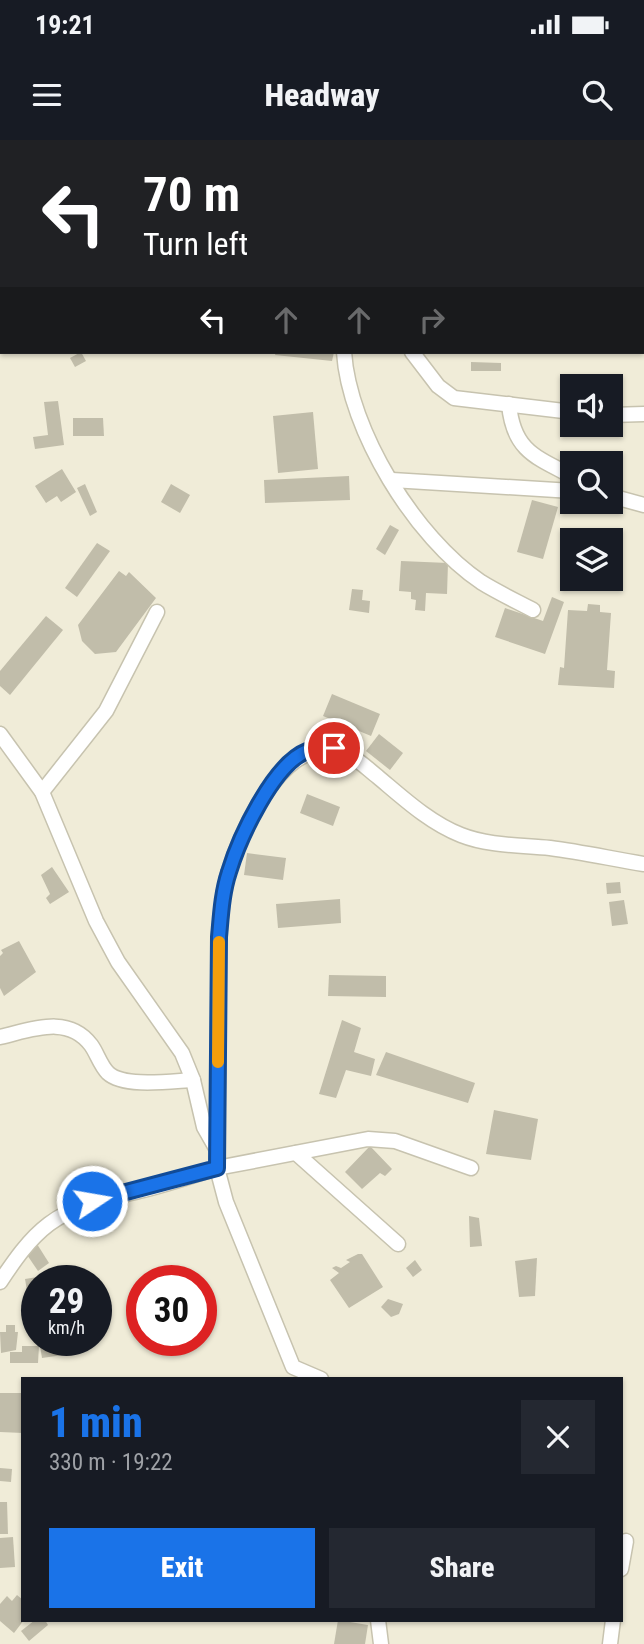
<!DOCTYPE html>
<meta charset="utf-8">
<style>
:root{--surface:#171b24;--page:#242831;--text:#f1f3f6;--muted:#9ea1a6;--accent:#1a73e8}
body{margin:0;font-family:"Roboto Condensed",sans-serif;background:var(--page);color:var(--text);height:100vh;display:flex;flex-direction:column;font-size:26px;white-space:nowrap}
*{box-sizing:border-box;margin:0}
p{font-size:23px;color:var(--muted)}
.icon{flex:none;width:38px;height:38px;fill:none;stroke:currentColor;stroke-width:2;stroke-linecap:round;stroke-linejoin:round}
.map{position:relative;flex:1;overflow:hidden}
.side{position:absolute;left:21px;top:1237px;width:602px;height:245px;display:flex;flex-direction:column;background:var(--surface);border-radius:0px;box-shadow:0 2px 5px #0004}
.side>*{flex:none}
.guide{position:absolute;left:0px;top:0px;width:644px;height:214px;box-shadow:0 2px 5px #0004;background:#202124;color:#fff;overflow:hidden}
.controls{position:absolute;left:560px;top:234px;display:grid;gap:14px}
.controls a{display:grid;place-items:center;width:63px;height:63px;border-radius:0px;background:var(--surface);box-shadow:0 2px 5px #0004;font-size:35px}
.speed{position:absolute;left:21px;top:1125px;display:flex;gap:14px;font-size:35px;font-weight:700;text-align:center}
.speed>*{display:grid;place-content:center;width:91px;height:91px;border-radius:50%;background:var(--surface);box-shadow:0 2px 5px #0004;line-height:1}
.speed small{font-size:18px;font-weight:400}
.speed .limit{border:10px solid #d22;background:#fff;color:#111}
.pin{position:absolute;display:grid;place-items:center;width:60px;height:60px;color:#fff;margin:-30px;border:4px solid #fff;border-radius:50%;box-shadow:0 2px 7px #0007}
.me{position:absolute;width:77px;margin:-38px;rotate:78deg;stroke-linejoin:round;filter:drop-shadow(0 0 5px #0008)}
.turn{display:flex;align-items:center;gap:24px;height:147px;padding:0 28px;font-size:32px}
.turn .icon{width:91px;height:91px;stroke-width:2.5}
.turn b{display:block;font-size:49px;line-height:60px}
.lanes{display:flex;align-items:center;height:66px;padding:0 28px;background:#0003;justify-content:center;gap:35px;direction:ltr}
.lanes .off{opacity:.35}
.round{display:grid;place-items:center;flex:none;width:74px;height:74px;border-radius:0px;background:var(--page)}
.overview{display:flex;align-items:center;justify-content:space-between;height:119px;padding:0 28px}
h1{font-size:42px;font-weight:800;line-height:52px;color:var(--accent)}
.action{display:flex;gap:14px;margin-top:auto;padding:14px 28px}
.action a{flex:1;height:80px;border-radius:0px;background:var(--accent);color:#fff;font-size:28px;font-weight:800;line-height:80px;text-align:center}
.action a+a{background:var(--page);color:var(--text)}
.status{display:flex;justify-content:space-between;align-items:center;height:49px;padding:0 35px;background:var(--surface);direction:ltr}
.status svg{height:19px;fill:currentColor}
header{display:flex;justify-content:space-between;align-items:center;height:91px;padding:0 28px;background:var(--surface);font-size:32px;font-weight:800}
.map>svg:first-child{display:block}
</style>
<div class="status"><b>19:21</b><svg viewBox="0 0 49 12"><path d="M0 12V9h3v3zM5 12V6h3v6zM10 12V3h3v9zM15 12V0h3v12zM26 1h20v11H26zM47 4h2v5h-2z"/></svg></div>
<header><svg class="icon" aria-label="menu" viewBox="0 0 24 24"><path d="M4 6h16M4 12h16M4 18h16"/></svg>Headway<svg class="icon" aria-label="search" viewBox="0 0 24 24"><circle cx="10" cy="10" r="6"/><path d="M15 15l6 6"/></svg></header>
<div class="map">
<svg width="644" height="1504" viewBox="0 0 644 1504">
<rect width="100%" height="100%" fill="#f0ecd8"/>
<g fill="#c1bdaa">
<path d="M 81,212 L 86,221 L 75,227 L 70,218 Z"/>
<path d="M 276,212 L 334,212 L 332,221 L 275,215 Z"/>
<path d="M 471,222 L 501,223 L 501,231 L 471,231 Z"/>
<path d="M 58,261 L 64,305 L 35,309 L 33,297 L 48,295 L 44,262 Z"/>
<path d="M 313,272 L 318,329 L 278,333 L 273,276 Z"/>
<path d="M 73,278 L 103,278 L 104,296 L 73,296 Z"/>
<path d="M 62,329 L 76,352 L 61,362 L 57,356 L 46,363 L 35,346 Z"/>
<path d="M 349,336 L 350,360 L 265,363 L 264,340 Z"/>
<path d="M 85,344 L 97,372 L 90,376 L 77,348 Z"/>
<path d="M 171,344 L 190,355 L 180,373 L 161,362 Z"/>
<path d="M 532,360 L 558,367 L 543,419 L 517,412 Z"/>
<path d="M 390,385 L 399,390 L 385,415 L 376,409 Z"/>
<path d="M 97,403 L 110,411 L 77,457 L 65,448 Z"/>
<path d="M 401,421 L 448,423 L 447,454 L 426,453 L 425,471 L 415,470 L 416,460 L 411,459 L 411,452 L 399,451 Z"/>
<path d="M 119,431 L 126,436 L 129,432 L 156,458 L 116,512 L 95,514 L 82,501 L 78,485 Z"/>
<path d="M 352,449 L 363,450 L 362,460 L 370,461 L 369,473 L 349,470 Z"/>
<path d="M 552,457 L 564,462 L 545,514 L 495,497 L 505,468 L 543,481 Z"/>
<path d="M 588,464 L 600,465 L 600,472 L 611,473 L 607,530 L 615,531 L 614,548 L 558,545 L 560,527 L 564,528 L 568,470 L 587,471 Z"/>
<path d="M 46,476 L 63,490 L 10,555 L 0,546 L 0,531 Z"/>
<path d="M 332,554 L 380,574 L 371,596 L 323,576 Z"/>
<path d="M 379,594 L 403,613 L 390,630 L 366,611 Z"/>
<path d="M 307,654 L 340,667 L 333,686 L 300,673 Z"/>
<path d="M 247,713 L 286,718 L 283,740 L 244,735 Z"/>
<path d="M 52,727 L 69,752 L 50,764 L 46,758 L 50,754 L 41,735 Z"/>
<path d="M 620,742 L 621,753 L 607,754 L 606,743 Z"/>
<path d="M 340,759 L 341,783 L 278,788 L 276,764 Z"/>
<path d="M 624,760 L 628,784 L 612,786 L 609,762 Z"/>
<path d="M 19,801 L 36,832 L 4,856 L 0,848 L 0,816 L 3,813 L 1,810 Z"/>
<path d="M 329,835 L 386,836 L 386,857 L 328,856 Z"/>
<path d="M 342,880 L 361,888 L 354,912 L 375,919 L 371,936 L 346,930 L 336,958 L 319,954 Z"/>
<path d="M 386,912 L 475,943 L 468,963 L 376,935 Z"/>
<path d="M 494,970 L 538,979 L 531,1020 L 486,1014 Z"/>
<path d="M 370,1006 L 392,1029 L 385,1036 L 380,1033 L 362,1049 L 345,1032 Z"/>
<path d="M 469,1076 L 479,1078 L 482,1106 L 470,1107 Z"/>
<path d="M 37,1104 L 49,1123 L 38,1131 L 25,1112 Z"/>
<path d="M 358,1114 L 362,1114 L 383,1147 L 349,1168 L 330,1140 L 339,1133 L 332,1128 L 336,1126 L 341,1128 L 350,1122 L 346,1120 Z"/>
<path d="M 537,1118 L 535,1156 L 519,1157 L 515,1121 Z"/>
<path d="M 415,1120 L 422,1130 L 413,1137 L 406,1128 Z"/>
<path d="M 50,1135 L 51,1141 L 37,1141 L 35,1198 L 25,1139 Z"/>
<path d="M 388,1159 L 403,1164 L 399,1174 L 391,1177 L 381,1167 Z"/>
<path d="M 6,1185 L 15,1185 L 15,1192 L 18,1192 L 16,1210 L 1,1213 L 0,1192 L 6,1192 Z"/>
<path d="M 39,1200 L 61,1200 L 63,1215 L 42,1218 Z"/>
<path d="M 22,1206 L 39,1206 L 38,1223 L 10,1223 L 10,1212 L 22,1212 Z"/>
<path d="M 0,1253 L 23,1253 L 23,1293 L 0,1292 Z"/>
<path d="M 0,1328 L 12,1329 L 11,1342 L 0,1341 Z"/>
<path d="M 0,1362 L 7,1362 L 8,1394 L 0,1394 Z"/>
<path d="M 13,1397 L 15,1427 L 0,1428 L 0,1398 Z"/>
<path d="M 17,1455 L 23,1460 L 24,1480 L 14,1493 L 0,1481 L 0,1464 L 7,1456 L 12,1461 Z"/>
<path d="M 35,1480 L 45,1480 L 48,1485 L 29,1501 L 21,1491 Z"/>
<path d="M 338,1480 L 368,1485 L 365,1504 L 334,1504 Z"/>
</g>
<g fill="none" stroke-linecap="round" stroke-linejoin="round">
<g stroke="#c7c3af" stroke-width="17">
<g id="minor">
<path d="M 141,2 L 145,0"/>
<path d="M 169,2 L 172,0"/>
<path d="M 0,54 L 2,55"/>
<path d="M 642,66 L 644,66"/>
<path d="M 0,71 L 2,70"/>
<path d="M 0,90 L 2,89"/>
<path d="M 642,121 L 644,121"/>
<path d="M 344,212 C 349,290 415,398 481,442 C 497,452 516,461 533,470"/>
<path d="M 412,212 L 438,246 L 454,258 L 572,272"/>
<path d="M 509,264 C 513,310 535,317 572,336"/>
<path d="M 611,275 L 644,274"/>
<path d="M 392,340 L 572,351"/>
<path d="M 611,356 L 644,365"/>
<path d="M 0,594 L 42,652 L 96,781 L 118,822 L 182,913 L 193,940 L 204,987 L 216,1008"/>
<path d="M 42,652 L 106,571 L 157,472"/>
<path d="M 0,897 C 31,890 68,874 91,905 C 97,913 100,925 108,933 C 124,948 172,941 193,940"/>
<path d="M 296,1013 L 398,1104"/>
<path d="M 471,1028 L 395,1001 L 368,999 L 217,1028 L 219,797 C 221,775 222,755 228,734 C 242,687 288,585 349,615 C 359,620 369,630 378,637 C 403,658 430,683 461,695 C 489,706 520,705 550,708 C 581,712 613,719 644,724"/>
<path d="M 0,1142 C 14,1121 29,1099 49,1084 C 76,1064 107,1059 139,1051 C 166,1045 191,1036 217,1028 L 226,1062 L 293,1227 L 321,1239"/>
<path d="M 621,1429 L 626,1401"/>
<path d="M 378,1480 L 381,1504"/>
<path d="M 610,1504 L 613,1480"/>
</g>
</g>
<use href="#minor" stroke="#fff" stroke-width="14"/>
</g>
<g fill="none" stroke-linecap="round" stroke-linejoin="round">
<g stroke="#114b97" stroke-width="18">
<path id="route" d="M 92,1061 L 217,1028 L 219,797 C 221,775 222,753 229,732 C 239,699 273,624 307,611 C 315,608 326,609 334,608"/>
</g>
<use href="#route" stroke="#1a73e8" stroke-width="12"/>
<path stroke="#f59e0b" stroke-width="12" d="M 218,922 L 219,802"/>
</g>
</svg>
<div class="controls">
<a><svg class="icon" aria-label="sound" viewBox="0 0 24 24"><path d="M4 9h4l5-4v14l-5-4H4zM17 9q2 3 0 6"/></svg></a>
<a><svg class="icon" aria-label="search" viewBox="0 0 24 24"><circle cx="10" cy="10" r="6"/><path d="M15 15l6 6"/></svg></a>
<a><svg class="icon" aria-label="layers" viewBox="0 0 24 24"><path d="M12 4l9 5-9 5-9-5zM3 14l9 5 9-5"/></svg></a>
</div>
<div class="speed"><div>29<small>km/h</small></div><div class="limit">30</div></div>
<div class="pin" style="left:334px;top:608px;background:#d93025"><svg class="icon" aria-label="arrive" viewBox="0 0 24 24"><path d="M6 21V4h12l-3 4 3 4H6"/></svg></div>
<svg class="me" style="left:92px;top:1061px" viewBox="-20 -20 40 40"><circle r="17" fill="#1a73e8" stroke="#fff" stroke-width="3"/><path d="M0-11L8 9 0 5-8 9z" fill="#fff"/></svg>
<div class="guide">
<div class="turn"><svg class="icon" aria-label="left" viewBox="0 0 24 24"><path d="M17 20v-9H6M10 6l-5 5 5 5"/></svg><div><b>70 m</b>Turn left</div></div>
<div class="lanes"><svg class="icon" aria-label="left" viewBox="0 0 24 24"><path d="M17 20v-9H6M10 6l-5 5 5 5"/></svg><svg class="icon off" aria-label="ahead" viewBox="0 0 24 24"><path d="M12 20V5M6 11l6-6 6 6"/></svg><svg class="icon off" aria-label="ahead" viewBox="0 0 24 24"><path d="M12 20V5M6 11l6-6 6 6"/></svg><svg class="icon off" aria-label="right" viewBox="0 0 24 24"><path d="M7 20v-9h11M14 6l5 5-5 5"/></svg></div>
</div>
<section class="side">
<div class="overview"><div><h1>1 min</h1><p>330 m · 19:22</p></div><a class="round"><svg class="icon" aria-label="close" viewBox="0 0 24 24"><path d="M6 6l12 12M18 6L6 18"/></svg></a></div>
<div class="action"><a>Exit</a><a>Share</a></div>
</section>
</div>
